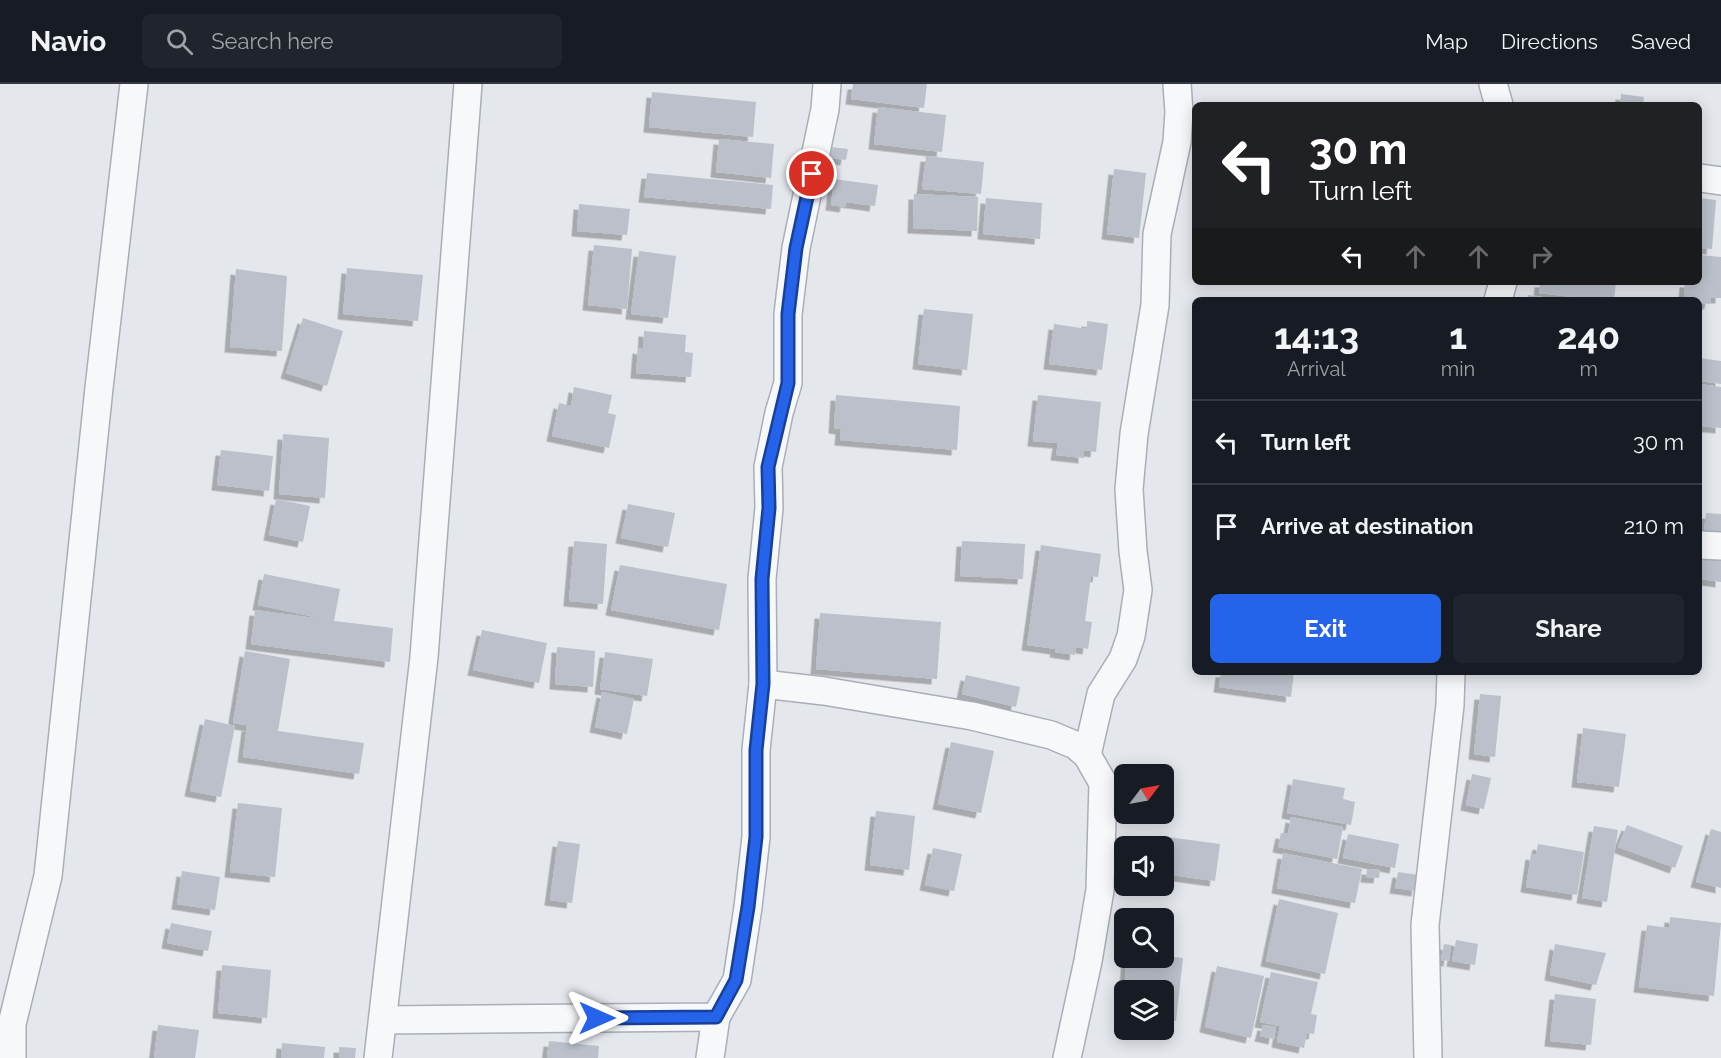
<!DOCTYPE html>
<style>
:root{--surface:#171b24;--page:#20242c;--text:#f1f3f6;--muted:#9ea1a6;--line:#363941;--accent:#2563eb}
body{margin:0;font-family:Raleway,sans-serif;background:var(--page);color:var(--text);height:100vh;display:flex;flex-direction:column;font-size:22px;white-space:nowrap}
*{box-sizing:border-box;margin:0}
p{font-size:20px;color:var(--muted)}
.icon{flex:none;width:33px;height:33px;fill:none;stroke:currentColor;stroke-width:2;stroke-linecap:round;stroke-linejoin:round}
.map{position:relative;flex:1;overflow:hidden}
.details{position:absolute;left:1192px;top:213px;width:510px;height:378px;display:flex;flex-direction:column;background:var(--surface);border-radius:9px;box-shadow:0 3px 15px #0003}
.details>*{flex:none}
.banner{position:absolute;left:1192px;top:18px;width:510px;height:183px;border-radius:9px;box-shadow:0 3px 15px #0003;background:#202124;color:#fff;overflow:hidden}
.needle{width:39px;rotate:58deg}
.buttons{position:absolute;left:1114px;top:680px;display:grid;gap:12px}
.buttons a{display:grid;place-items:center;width:60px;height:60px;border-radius:9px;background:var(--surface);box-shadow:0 3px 15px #0003;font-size:30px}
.pin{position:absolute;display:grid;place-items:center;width:51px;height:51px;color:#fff;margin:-26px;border:3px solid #fff;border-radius:50%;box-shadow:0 2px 6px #0007}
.me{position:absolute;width:66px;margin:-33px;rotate:90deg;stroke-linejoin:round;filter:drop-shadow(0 0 4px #0008)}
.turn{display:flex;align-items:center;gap:21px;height:126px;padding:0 18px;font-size:27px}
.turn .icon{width:78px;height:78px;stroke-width:2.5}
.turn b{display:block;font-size:42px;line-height:51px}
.lanes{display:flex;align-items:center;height:57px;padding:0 18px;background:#0003;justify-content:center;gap:30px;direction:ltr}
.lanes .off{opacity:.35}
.eta{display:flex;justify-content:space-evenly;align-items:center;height:102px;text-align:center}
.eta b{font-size:36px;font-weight:700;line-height:42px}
.button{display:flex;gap:12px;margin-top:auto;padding:12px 18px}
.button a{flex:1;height:69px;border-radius:9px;background:var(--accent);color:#fff;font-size:24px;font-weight:700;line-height:69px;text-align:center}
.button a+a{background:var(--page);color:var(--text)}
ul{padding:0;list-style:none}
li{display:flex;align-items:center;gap:18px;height:84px;padding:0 18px;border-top:2px solid var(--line)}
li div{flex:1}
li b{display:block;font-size:22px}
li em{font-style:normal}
header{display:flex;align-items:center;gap:36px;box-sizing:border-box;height:84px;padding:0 30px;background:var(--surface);border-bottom:2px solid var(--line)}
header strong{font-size:28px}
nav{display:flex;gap:33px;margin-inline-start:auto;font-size:21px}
.search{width:420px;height:54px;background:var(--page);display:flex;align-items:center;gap:15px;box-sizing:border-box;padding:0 21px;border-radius:9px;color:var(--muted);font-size:22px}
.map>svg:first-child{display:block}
</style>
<header>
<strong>Navio</strong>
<div class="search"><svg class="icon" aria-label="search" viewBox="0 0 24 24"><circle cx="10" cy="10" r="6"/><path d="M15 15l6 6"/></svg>Search here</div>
<nav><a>Map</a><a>Directions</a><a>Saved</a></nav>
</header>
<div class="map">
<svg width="1721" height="974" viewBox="0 0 1721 974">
<defs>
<filter id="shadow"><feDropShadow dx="-5.5" dy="5.5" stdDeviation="0" flood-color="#0004"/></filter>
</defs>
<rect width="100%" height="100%" fill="#e4e7ec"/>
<g fill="#bbc0ca" filter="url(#shadow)">
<path d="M 853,0 L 927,0 L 924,24 L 851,15 Z"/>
<path d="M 652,8 L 756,18 L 753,53 L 649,43 Z"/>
<path d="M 1621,10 L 1644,13 L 1643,21 L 1620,21 Z"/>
<path d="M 878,23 L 946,31 L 942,68 L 874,60 Z"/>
<path d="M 719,55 L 774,60 L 771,94 L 716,88 Z"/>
<path d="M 831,63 L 848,65 L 846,76 L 830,74 Z"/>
<path d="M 926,72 L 984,78 L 981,110 L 922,105 Z"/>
<path d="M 1114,85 L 1146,89 L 1139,154 L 1107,150 Z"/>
<path d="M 647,89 L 773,101 L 771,125 L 644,113 Z"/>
<path d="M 834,95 L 878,101 L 875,122 L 846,118 L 845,123 L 831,121 Z"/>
<path d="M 914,110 L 978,113 L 977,147 L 913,144 Z"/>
<path d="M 986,114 L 1042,119 L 1040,155 L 983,150 Z"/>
<path d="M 1700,114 L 1716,116 L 1712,165 L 1700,164 Z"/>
<path d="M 579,120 L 630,125 L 627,151 L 577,147 Z"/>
<path d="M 594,161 L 632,165 L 627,225 L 588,221 Z"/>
<path d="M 639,167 L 676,172 L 668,234 L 631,230 Z"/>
<path d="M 1700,171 L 1721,173 L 1721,214 L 1711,214 L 1710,220 L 1700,219 L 1700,216 L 1695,216 L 1695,213 L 1684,212 L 1685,198 L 1700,198 Z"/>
<path d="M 347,184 L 423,191 L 418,237 L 343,230 Z"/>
<path d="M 236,185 L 287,192 L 282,267 L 230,263 Z"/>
<path d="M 1540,198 L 1616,198 L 1614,216 L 1597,216 L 1539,209 Z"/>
<path d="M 1528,211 L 1558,215 L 1558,216 L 1528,216 Z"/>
<path d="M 924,225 L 973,230 L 967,286 L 918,280 Z"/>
<path d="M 303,234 L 343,247 L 327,302 L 286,289 Z"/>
<path d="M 1087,237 L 1108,240 L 1102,286 L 1049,280 L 1054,240 L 1087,245 Z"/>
<path d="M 644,247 L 686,251 L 685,268 L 693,269 L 691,293 L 636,289 L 638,264 L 643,265 Z"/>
<path d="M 1700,274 L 1721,277 L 1721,300 L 1700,297 Z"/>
<path d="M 1700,300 L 1721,303 L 1721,344 L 1700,342 Z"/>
<path d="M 574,303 L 612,311 L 608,329 L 616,331 L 609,364 L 552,352 L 559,319 L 571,322 Z"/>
<path d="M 836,311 L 960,322 L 957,366 L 840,356 L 841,345 L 834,344 Z"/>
<path d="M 1038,311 L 1101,318 L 1096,368 L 1084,366 L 1084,374 L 1056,371 L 1058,359 L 1033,357 Z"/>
<path d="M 283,350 L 329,354 L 325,414 L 279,410 Z"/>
<path d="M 221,366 L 273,372 L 269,407 L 217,401 Z"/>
<path d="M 276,415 L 310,422 L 303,458 L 269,451 Z"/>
<path d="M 628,420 L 675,429 L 668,463 L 621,454 Z"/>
<path d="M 1706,429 L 1721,430 L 1721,450 L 1704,448 Z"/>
<path d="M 574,457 L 607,460 L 603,520 L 569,517 Z"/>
<path d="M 962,457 L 1025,460 L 1023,495 L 960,492 Z"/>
<path d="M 1041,461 L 1101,470 L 1098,493 L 1091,492 L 1085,537 L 1092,538 L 1088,565 L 1076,563 L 1075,571 L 1055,568 L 1056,565 L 1027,561 Z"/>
<path d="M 1701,472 L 1721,475 L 1721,498 L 1700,495 Z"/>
<path d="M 620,481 L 727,500 L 719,546 L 611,526 Z"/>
<path d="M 264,490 L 340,505 L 334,537 L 393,544 L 390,578 L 251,560 L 255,526 L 329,536 L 258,521 Z"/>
<path d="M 820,529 L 941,538 L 937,595 L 816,585 Z"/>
<path d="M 482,546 L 547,559 L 539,599 L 473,586 Z"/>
<path d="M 557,563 L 595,567 L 593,603 L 555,600 Z"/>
<path d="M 245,567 L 290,575 L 278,647 L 364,659 L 359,690 L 243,673 L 247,642 L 258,643 L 233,639 Z"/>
<path d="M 605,568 L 653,575 L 647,612 L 600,605 Z"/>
<path d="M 1221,588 L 1294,588 L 1291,613 L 1219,603 Z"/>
<path d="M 966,591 L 1020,603 L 1016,623 L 962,610 Z"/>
<path d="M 602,608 L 634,615 L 627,650 L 595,643 Z"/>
<path d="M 1480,610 L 1501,612 L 1495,673 L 1474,670 Z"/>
<path d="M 205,635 L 235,642 L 221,713 L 190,707 Z"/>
<path d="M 1583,644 L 1626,650 L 1619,703 L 1577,698 Z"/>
<path d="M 951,658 L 994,667 L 981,729 L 938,720 Z"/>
<path d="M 1472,690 L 1491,694 L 1484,725 L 1466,721 Z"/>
<path d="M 1293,695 L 1345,704 L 1343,715 L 1355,718 L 1351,741 L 1287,729 Z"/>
<path d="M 238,719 L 282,724 L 275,793 L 230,788 Z"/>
<path d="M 876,727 L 915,732 L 909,786 L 870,781 Z"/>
<path d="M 1291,733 L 1343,743 L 1337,775 L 1278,763 L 1281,749 L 1288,750 Z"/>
<path d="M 1627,741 L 1683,762 L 1675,784 L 1618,763 Z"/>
<path d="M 1594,742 L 1618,746 L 1607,818 L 1582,814 Z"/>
<path d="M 1711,745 L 1721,748 L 1721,804 L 1696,798 Z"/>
<path d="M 1348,750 L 1399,760 L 1395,784 L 1343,774 Z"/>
<path d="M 1160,752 L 1220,760 L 1215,797 L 1164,790 L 1164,762 L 1159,762 Z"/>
<path d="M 558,757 L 580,760 L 572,819 L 550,816 Z"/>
<path d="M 1538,760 L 1584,768 L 1577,811 L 1526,803 L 1531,770 L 1536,771 Z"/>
<path d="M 933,764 L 962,770 L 954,807 L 925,801 Z"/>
<path d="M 1283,769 L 1362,785 L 1355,819 L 1277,804 Z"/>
<path d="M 1367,785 L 1380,786 L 1379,794 L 1366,793 Z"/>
<path d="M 182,787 L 220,793 L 215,826 L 177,820 Z"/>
<path d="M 1398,788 L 1419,791 L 1417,807 L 1395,804 Z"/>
<path d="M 1279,815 L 1338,829 L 1325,890 L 1266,877 Z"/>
<path d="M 1670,833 L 1721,839 L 1714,912 L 1639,903 L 1647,841 L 1669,844 Z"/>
<path d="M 171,839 L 212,847 L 208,867 L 167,859 Z"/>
<path d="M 1456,856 L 1478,860 L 1475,881 L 1452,877 Z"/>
<path d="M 1444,860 L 1451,861 L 1449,877 L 1441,876 Z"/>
<path d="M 1555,860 L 1606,869 L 1596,901 L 1550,891 Z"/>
<path d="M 1164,872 L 1183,874 L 1176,937 L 1164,935 L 1164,906 L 1124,906 L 1127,873 Z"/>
<path d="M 222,881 L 271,886 L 267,934 L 218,929 Z"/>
<path d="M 1217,882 L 1264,892 L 1251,954 L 1205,943 Z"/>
<path d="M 1271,888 L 1318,898 L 1311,930 L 1317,931 L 1314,950 L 1307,949 L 1304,964 L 1277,958 L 1280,942 L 1260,938 Z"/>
<path d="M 1123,907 L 1125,908 L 1125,930 L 1121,930 Z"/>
<path d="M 1555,910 L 1596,915 L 1591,961 L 1550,957 Z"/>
<path d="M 158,941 L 199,946 L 195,974 L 154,974 Z"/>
<path d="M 1263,941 L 1276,943 L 1274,955 L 1260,952 Z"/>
<path d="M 549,957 L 599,962 L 598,974 L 547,974 Z"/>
<path d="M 282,959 L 325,963 L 324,974 L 281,974 Z"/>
<path d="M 339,963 L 356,964 L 355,974 L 339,974 Z"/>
</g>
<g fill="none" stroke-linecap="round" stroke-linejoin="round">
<g stroke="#a9aeb7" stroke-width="30">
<g id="minor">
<path d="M 1493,0 L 1499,21"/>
<path d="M 1700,94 L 1721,97"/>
<path d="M 1498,216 L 1503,198"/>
<path d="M 1700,461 L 1721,462"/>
<path d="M 763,600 L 824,607 L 972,632 L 1051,651 L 1075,661 L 1087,671 L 1103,699 L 1100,806 L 1088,877 L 1067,974"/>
<path d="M 1087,671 L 1101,610 L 1123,575 L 1131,552 L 1138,506 L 1133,467 L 1129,405 L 1134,350 L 1155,221 L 1157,150 L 1177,58 L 1179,28 L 1177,0"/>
<path d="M 383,936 L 716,933 L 737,896 L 748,823 L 756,753 L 756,666 L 763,600 L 762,495 L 769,424 L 768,383 L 779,329 L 788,299 L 788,230 L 796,164 L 825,25 L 827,0"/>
<path d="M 12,974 L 12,940 L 48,792 L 99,304 L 134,0"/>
<path d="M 378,974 L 424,573 L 468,0"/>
<path d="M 710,974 L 716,933"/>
<path d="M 1428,974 L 1425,841 L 1450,621 L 1451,588"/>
</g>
</g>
<use href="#minor" stroke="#f7f8fa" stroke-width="27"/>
</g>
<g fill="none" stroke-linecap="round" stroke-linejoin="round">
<g stroke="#184099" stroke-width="15">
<path id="route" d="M 597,934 L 716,933 L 736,896 L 748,823 L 756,753 L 756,666 L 763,600 L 762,495 L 769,424 L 768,383 L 788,299 L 788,230 L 796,164 L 812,90"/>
</g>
<use href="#route" stroke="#2563eb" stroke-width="10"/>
</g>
</svg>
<div class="buttons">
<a><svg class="needle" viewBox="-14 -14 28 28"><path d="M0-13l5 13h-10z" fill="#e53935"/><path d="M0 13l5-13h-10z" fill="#9ea1a6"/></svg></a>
<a><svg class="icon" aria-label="sound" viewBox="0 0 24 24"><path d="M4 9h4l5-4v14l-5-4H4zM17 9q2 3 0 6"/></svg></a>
<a><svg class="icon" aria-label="search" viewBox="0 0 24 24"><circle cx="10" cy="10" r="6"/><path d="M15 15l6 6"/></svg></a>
<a><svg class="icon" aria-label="layers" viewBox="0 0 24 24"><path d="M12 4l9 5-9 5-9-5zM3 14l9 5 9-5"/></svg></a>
</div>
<div class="pin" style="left:812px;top:90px;background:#d93025"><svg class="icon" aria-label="arrive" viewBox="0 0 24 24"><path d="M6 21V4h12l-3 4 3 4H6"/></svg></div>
<svg class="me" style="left:597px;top:934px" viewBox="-20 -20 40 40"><path d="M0-17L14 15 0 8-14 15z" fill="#2563eb" stroke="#fff" stroke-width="4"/></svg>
<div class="banner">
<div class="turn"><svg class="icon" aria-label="left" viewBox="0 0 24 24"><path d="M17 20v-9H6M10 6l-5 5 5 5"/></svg><div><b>30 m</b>Turn left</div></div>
<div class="lanes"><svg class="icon" aria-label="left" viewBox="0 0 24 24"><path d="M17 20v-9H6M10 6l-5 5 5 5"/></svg><svg class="icon off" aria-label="ahead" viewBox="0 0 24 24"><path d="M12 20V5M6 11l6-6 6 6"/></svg><svg class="icon off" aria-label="ahead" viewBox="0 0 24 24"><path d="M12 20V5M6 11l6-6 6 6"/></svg><svg class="icon off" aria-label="right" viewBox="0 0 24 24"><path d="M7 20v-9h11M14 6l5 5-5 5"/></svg></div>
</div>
<section class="details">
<div class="eta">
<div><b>14:13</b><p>Arrival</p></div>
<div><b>1</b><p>min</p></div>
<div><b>240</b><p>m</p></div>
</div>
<ul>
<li><svg class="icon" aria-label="left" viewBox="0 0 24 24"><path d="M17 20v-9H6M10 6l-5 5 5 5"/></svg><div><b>Turn left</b></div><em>30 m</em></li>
<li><svg class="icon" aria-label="arrive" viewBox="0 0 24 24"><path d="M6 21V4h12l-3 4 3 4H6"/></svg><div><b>Arrive at destination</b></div><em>210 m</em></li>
</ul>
<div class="button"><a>Exit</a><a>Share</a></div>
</section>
</div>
